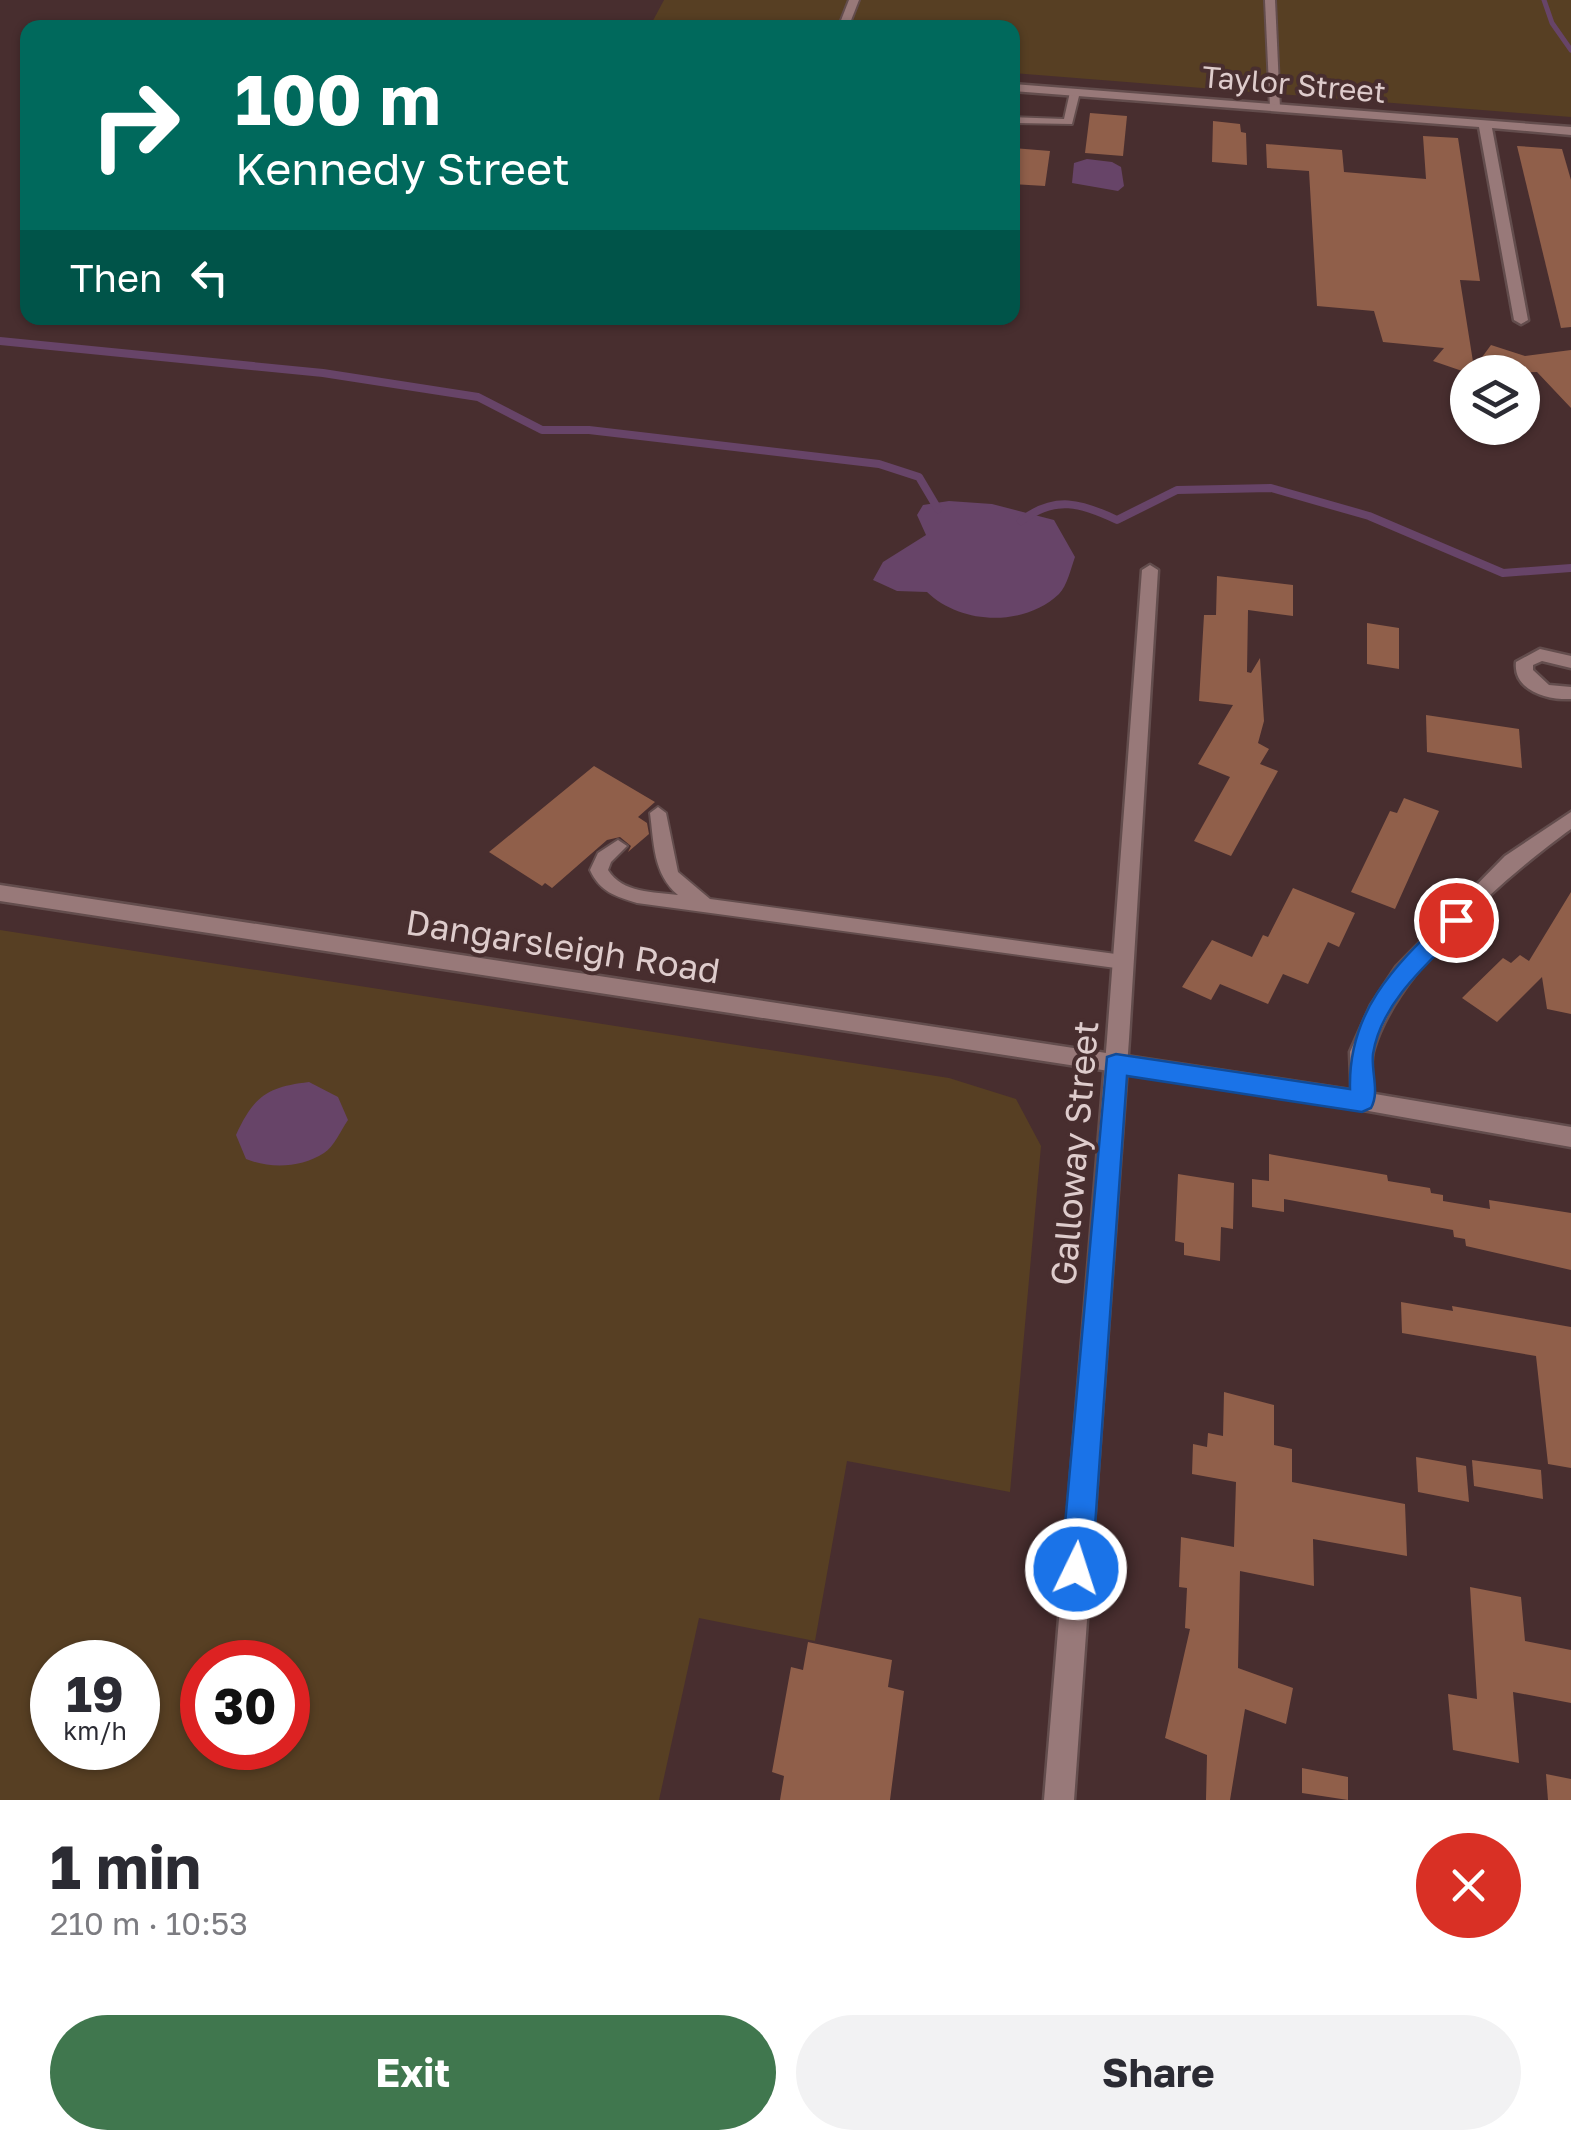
<!DOCTYPE html>
<meta charset="utf-8">
<style>
:root{--surface:#fff;--page:#f2f2f3;--text:#2b2b33;--muted:#7c7c81;--accent:#40774e}
body{margin:0;font-family:"Golos Text",sans-serif;background:var(--page);color:var(--text);height:100vh;display:flex;flex-direction:column;font-size:38px;white-space:nowrap}
*{box-sizing:border-box;margin:0}
p{font-size:32px;color:var(--muted)}
.icon{flex:none;width:55px;height:55px;fill:none;stroke:currentColor;stroke-width:2;stroke-linecap:round;stroke-linejoin:round}
.map{position:relative;height:1800px;overflow:hidden}
.drawer{display:flex;flex-direction:column;background:var(--surface);flex:1}
.drawer>*{flex:none}
.guide{position:absolute;left:20px;top:20px;width:1000px;height:305px;border-radius:20px;box-shadow:0 2px 8px #0004;background:#00695c;color:#fff;overflow:hidden}
.buttons{position:absolute;left:1450px;top:355px;display:grid;gap:20px}
.buttons a{display:grid;place-items:center;width:90px;height:90px;border-radius:50%;background:var(--surface);box-shadow:0 2px 8px #0004;font-size:50px}
.speed{position:absolute;left:30px;top:1640px;display:flex;gap:20px;font-size:50px;font-weight:700;text-align:center}
.speed>*{display:grid;place-content:center;width:130px;height:130px;border-radius:50%;background:var(--surface);box-shadow:0 2px 8px #0004;line-height:1}
.speed small{font-size:25px;font-weight:400}
.speed .limit{border:15px solid #d22;background:#fff;color:#111}
.pin{position:absolute;display:grid;place-items:center;width:85px;height:85px;color:#fff;margin:-42px;border:5px solid #fff;border-radius:50%;box-shadow:0 2px 10px #0007}
.me{position:absolute;width:110px;margin:-55px;rotate:4deg;stroke-linejoin:round;filter:drop-shadow(0 0 8px #0008)}
.turn{display:flex;align-items:center;gap:35px;height:210px;padding:0 50px;font-size:45px}
.turn .icon{width:130px;height:130px;stroke-width:2.5}
.turn b{display:block;font-size:70px;line-height:85px}
.then{display:flex;align-items:center;height:95px;padding:0 50px;background:#0003;gap:20px;font-size:38px}
.round{display:grid;place-items:center;flex:none;width:105px;height:105px;border-radius:52px;background:var(--page)}
.overview{display:flex;align-items:center;justify-content:space-between;height:170px;padding:0 50px}
h1{font-size:60px;font-weight:700;line-height:75px}
.primary-button{display:flex;gap:20px;margin-top:auto;padding:20px 50px}
.primary-button a{flex:1;height:115px;border-radius:60px;background:var(--accent);color:#fff;font-size:40px;font-weight:700;line-height:115px;text-align:center}
.primary-button a+a{background:var(--page);color:var(--text)}
.map>svg:first-child{display:block}
</style>
<div class="map">
<svg width="1571" height="1800" viewBox="0 0 1571 1800">
<rect width="100%" height="100%" fill="#482e2f"/>
<g fill="#573f23" fill-rule="evenodd">
<path d="M 664,0 L 1571,0 L 1571,117 L 1013,73 L 1012,28 L 649,28 Z"/>
<path d="M 0,930 L 949,1078 L 1016,1099 L 1041,1146 L 1010,1492 L 847,1461 L 815,1641 L 699,1618 L 659,1800 L 0,1800 ZM 52,1662 L 138,1662 L 138,1748 L 52,1748 ZM 202,1662 L 288,1662 L 288,1748 L 202,1748 Z"/>
</g>
<g fill="#674468">
<path d="M 1087,159 L 1112,162 L 1121,167 L 1124,186 L 1118,191 L 1072,183 L 1074,163 Z"/>
<path d="M 949,501 L 992,504 L 1054,520 L 1075,557 C 1071,568 1067,586 1059,594 C 1024,627 961,625 927,592 L 897,591 L 873,580 L 883,562 L 926,535 L 917,515 L 923,505 Z"/>
<path d="M 309,1082 L 338,1097 L 348,1120 C 341,1130 334,1147 324,1153 C 301,1168 270,1169 246,1159 L 236,1135 C 254,1096 267,1087 309,1082 Z"/>
</g>
<g fill="none" stroke-linecap="round" stroke-linejoin="round">
<path stroke="#674468" stroke-width="5" d="M 1544,0 L 1552,23 L 1571,50"/>
<g stroke="#674468" stroke-width="8">
<path d="M 0,341 L 323,373 L 478,397 L 542,430 L 589,430 L 879,464 L 919,477 L 938,509"/>
<path d="M 1021,521 C 1055,495 1081,503 1117,520 L 1177,490 L 1271,488 L 1369,516 L 1503,573 L 1571,568"/>
</g>
</g>
<g fill="#905f4a">
<path d="M 1090,113 L 1127,116 L 1123,156 L 1085,153 Z"/>
<path d="M 1213,121 L 1240,124 L 1241,132 L 1246,133 L 1247,165 L 1212,162 Z"/>
<path d="M 1423,136 L 1458,138 L 1480,281 L 1460,280 L 1474,368 L 1491,345 L 1525,356 L 1571,350 L 1571,408 L 1537,372 L 1468,373 L 1433,361 L 1444,348 L 1383,342 L 1374,311 L 1317,306 L 1309,171 L 1267,168 L 1266,144 L 1342,150 L 1344,172 L 1426,179 Z"/>
<path d="M 1517,146 L 1562,149 L 1571,180 L 1571,327 L 1561,328 Z"/>
<path d="M 1012,148 L 1050,151 L 1045,186 L 1012,184 Z"/>
<path d="M 1217,576 L 1293,585 L 1293,616 L 1248,610 L 1247,672 L 1251,673 L 1260,658 L 1264,721 L 1258,743 L 1269,749 L 1260,764 L 1278,771 L 1231,856 L 1194,841 L 1230,777 L 1198,764 L 1233,705 L 1199,701 L 1204,615 L 1216,615 Z"/>
<path d="M 1367,623 L 1399,628 L 1399,669 L 1367,664 Z"/>
<path d="M 1426,715 L 1519,729 L 1522,768 L 1427,752 Z"/>
<path d="M 594,766 L 655,802 L 638,817 L 647,823 L 649,834 L 628,852 L 631,846 L 620,837 L 607,840 L 552,888 L 545,883 L 542,886 L 489,852 Z"/>
<path d="M 1404,798 L 1439,811 L 1395,909 L 1351,892 L 1390,811 L 1397,813 Z"/>
<path d="M 1293,888 L 1355,913 L 1339,947 L 1328,942 L 1308,984 L 1283,974 L 1268,1004 L 1220,984 L 1211,1000 L 1182,987 L 1212,940 L 1252,957 L 1263,935 L 1268,937 Z"/>
<path d="M 1571,892 L 1571,1014 L 1547,1009 L 1542,977 L 1497,1022 L 1462,998 L 1503,958 L 1511,963 L 1520,955 L 1529,961 Z"/>
<path d="M 1269,1154 L 1387,1175 L 1388,1181 L 1430,1188 L 1431,1193 L 1443,1195 L 1443,1201 L 1490,1209 L 1489,1200 L 1571,1213 L 1571,1270 L 1466,1246 L 1465,1239 L 1454,1237 L 1453,1230 L 1284,1199 L 1284,1212 L 1252,1207 L 1252,1179 L 1269,1181 Z"/>
<path d="M 1178,1174 L 1234,1183 L 1233,1229 L 1221,1227 L 1220,1261 L 1184,1255 L 1184,1243 L 1175,1241 Z"/>
<path d="M 1401,1302 L 1453,1311 L 1452,1306 L 1571,1327 L 1571,1468 L 1548,1464 L 1536,1356 L 1402,1333 Z"/>
<path d="M 1224,1392 L 1274,1405 L 1274,1445 L 1292,1449 L 1292,1482 L 1405,1504 L 1407,1556 L 1313,1539 L 1314,1586 L 1240,1571 L 1238,1668 L 1293,1688 L 1286,1724 L 1245,1709 L 1230,1800 L 1206,1800 L 1207,1755 L 1165,1738 L 1190,1629 L 1185,1628 L 1187,1588 L 1179,1587 L 1181,1537 L 1234,1547 L 1236,1482 L 1192,1474 L 1193,1444 L 1207,1447 L 1208,1433 L 1223,1436 Z"/>
<path d="M 1416,1457 L 1466,1466 L 1469,1502 L 1418,1492 Z"/>
<path d="M 1472,1460 L 1541,1470 L 1543,1499 L 1474,1486 Z"/>
<path d="M 1470,1587 L 1521,1597 L 1525,1641 L 1571,1650 L 1571,1703 L 1513,1692 L 1519,1763 L 1453,1750 L 1448,1694 L 1477,1699 Z"/>
<path d="M 808,1642 L 892,1660 L 888,1687 L 904,1691 L 890,1800 L 780,1800 L 784,1776 L 772,1772 L 791,1667 L 803,1670 Z"/>
<path d="M 1302,1768 L 1348,1777 L 1348,1800 L 1302,1793 Z"/>
<path d="M 1546,1774 L 1571,1779 L 1571,1800 L 1548,1800 Z"/>
</g>
<g fill="none" stroke-linecap="round" stroke-linejoin="round">
<g stroke="#634d4d" stroke-width="4">
<g id="service">
<path d="M 849,0 L 859,0 L 848,28 L 838,28 Z"/>
<path d="M 1265,0 L 1275,0 L 1280,108 L 1275,111 L 1270,108 Z"/>
<path d="M 1075,89 L 1080,92 L 1072,124 L 1012,123 L 1012,117 L 1064,119 L 1070,92 Z"/>
<path d="M 658,807 L 666,813 L 678,872 L 710,899 L 1123,955 L 1129,957 L 1132,962 L 1129,967 L 1123,969 L 637,903 C 615,896 600,892 590,870 L 598,853 L 618,840 L 627,846 L 611,862 L 608,870 C 622,893 654,892 678,895 C 653,874 654,843 650,813 Z"/>
</g>
</g>
<g stroke="#634d4d" stroke-width="5">
<g id="minor">
<path d="M 1012,84 L 1571,127 L 1571,135 L 1492,128 L 1528,320 L 1521,324 L 1514,320 L 1479,127 L 1012,91 Z"/>
<path d="M 1150,565 L 1158,570 L 1129,1039 L 1074,1800 L 1044,1800 L 1107,1039 L 1142,570 Z"/>
<path d="M 1540,649 L 1571,656 L 1571,668 L 1542,661 L 1533,665 L 1533,670 L 1549,685 L 1571,687 L 1571,699 C 1548,700 1513,691 1516,662 Z"/>
<path d="M 1571,812 L 1571,829 C 1507,875 1397,971 1374,1048 C 1369,1063 1373,1085 1374,1101 L 1371,1108 L 1363,1110 L 1355,1108 L 1352,1101 L 1350,1052 L 1371,1005 L 1396,967 L 1505,856 Z"/>
</g>
</g>
<g stroke="#634d4d" stroke-width="5">
<path id="tertiary" d="M 0,885 L 1363,1092 L 1571,1127 L 1571,1147 L 1363,1110 L 0,901 Z"/>
</g>
<use href="#service" fill="#987979" fill-rule="evenodd"/>
<use href="#minor" fill="#987979" fill-rule="evenodd"/>
<use href="#tertiary" fill="#987979" fill-rule="evenodd"/>
</g>
<path fill="#1a73e8" stroke="#114b97" stroke-width="2.5" d="M 1456,911 L 1464,914 L 1468,920 L 1464,927 C 1430,961 1381,1002 1373,1054 C 1371,1072 1380,1092 1371,1108 L 1362,1112 L 1127,1076 L 1092,1569 L 1087,1580 L 1076,1584 L 1066,1580 L 1061,1569 L 1107,1057 L 1116,1054 L 1350,1089 C 1348,1010 1395,966 1448,914 Z"/>
<g text-anchor="middle" dominant-baseline="central" stroke-width="8" stroke-linejoin="round" paint-order="stroke">
<g font-size="30" fill="#decccc" stroke="#482e2f">
<text transform="translate(1294 84) rotate(5)">Taylor Street</text>
</g>
<g font-size="35" fill="#decccc" stroke="#482e2f">
<text transform="translate(563 946) rotate(9)">Dangarsleigh Road</text>
<text transform="translate(1074 1153) rotate(-85)">Galloway Street</text>
</g>
</g>
</svg>
<div class="buttons">
<a><svg class="icon" aria-label="layers" viewBox="0 0 24 24"><path d="M12 4l9 5-9 5-9-5zM3 14l9 5 9-5"/></svg></a>
</div>
<div class="speed"><div>19<small>km/h</small></div><div class="limit">30</div></div>
<div class="pin" style="left:1456px;top:920px;background:#d93025"><svg class="icon" aria-label="arrive" viewBox="0 0 24 24"><path d="M6 21V4h12l-3 4 3 4H6"/></svg></div>
<svg class="me" style="left:1076px;top:1569px" viewBox="-20 -20 40 40"><circle r="17" fill="#1a73e8" stroke="#fff" stroke-width="3"/><path d="M0-11L8 9 0 5-8 9z" fill="#fff"/></svg>
<div class="guide">
<div class="turn"><svg class="icon" aria-label="right" viewBox="0 0 24 24"><path d="M7 20v-9h11M14 6l5 5-5 5"/></svg><div><b>100 m</b>Kennedy Street</div></div>
<div class="then">Then<svg class="icon" aria-label="left" viewBox="0 0 24 24"><path d="M17 20v-9H6M10 6l-5 5 5 5"/></svg></div>
</div>
</div>
<section class="drawer">
<div class="overview"><div><h1>1 min</h1><p>210 m · 10:53</p></div><a class="round" style="background:#d93025;color:#fff"><svg class="icon" aria-label="close" viewBox="0 0 24 24"><path d="M6 6l12 12M18 6L6 18"/></svg></a></div>
<div class="primary-button"><a>Exit</a><a>Share</a></div>
</section>
